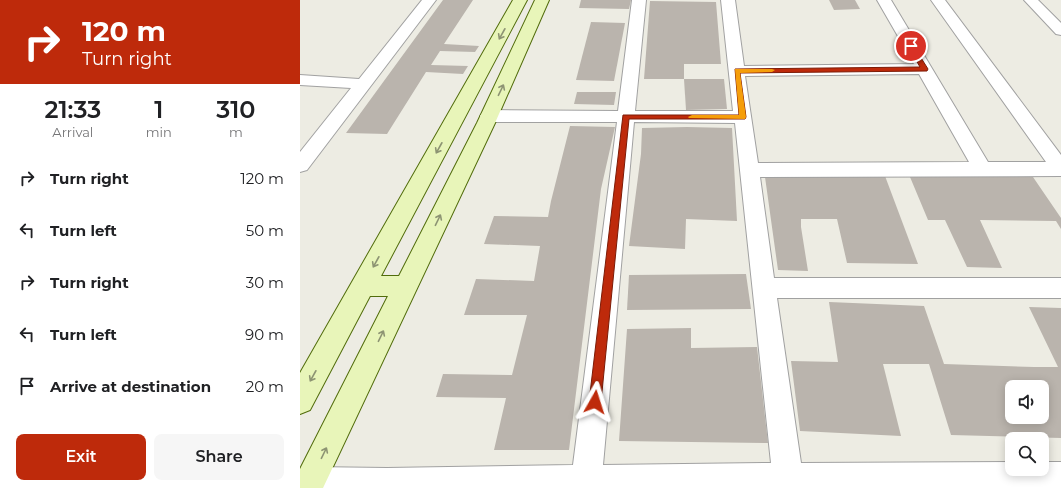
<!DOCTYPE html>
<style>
:root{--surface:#fff;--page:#f6f6f6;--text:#202124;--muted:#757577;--accent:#be2a0b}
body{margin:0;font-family:Montserrat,sans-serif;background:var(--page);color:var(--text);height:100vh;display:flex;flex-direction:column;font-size:15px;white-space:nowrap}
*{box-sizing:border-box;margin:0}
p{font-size:13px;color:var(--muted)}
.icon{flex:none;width:22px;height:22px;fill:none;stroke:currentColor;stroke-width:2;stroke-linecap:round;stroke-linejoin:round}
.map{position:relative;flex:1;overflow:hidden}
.sheet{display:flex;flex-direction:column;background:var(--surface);width:300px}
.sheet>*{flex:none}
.guide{background:#be2a0b;color:#fff;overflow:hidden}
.controls{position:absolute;left:705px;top:380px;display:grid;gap:8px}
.controls a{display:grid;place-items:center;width:44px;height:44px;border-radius:8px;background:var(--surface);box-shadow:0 2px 10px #0003;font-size:20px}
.pin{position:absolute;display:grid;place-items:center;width:34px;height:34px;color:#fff;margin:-17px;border:2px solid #fff;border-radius:50%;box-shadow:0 1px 4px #0007}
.me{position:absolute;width:44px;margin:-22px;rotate:6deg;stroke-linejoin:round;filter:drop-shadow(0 0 3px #0008)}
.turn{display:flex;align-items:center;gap:14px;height:84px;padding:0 16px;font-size:18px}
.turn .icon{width:52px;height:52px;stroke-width:2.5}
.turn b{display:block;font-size:28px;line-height:34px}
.eta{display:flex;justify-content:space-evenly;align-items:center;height:68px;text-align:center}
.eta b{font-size:24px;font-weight:600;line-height:28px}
.action{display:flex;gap:8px;margin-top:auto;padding:8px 16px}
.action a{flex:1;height:46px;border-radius:8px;background:var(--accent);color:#fff;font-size:16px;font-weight:600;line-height:46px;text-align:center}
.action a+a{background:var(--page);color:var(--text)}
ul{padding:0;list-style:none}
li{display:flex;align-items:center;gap:12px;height:52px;padding:0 16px}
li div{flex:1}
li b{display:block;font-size:15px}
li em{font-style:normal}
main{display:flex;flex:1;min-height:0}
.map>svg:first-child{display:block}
</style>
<main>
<section class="sheet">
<div class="guide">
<div class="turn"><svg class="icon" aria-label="right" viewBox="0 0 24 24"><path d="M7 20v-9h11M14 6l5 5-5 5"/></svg><div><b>120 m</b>Turn right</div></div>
</div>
<div class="eta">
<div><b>21:33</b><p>Arrival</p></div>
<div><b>1</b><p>min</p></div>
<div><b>310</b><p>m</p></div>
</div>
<ul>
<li><svg class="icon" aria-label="right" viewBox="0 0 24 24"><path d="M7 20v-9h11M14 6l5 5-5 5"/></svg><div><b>Turn right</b></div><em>120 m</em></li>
<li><svg class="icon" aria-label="left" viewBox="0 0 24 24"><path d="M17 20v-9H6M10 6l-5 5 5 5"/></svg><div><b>Turn left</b></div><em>50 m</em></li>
<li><svg class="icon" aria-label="right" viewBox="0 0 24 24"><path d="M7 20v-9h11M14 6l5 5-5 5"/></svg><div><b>Turn right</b></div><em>30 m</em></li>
<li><svg class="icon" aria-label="left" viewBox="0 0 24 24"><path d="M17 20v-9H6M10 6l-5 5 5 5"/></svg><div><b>Turn left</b></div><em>90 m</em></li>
<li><svg class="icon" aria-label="arrive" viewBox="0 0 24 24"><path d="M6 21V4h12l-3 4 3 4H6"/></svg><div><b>Arrive at destination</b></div><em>20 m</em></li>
</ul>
<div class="action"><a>Exit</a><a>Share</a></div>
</section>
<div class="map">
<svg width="761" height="488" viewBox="0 0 761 488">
<rect width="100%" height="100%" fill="#edece3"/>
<g fill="#bab4ad" fill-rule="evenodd">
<path d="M 143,0 L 173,0 L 144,44 L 179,46 L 175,52 L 140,51 L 131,65 L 168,66 L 163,74 L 126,72 L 87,134 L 46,133 Z"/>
<path d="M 281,0 L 331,0 L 329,9 L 279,8 Z"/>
<path d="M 529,0 L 555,0 L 560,9 L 534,10 Z"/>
<path d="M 350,1 L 416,2 L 421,64 L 384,64 L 384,79 L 344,79 Z"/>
<path d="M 291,22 L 325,23 L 314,81 L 276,80 Z"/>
<path d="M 384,79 L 424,79 L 427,109 L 386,110 Z"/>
<path d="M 277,92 L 316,92 L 314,105 L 274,104 Z"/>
<path d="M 270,126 L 315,127 L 301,189 L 269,450 L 194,450 L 206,398 L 136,397 L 143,374 L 212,375 L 227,315 L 164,315 L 176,279 L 234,281 L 240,246 L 184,244 L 194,216 L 248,217 L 251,201 Z"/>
<path d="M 387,127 L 432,128 L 437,221 L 386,219 L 385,249 L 329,246 L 341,154 L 342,128 Z"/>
<path d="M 508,176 L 585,176 L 618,264 L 547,263 L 537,219 L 501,219 L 501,227 L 508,271 L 478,270 L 465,177 Z"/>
<path d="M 610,177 L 733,177 L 761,218 L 761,229 L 756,221 L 680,220 L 702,268 L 667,267 L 645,220 L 628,220 Z"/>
<path d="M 446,274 L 451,309 L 327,310 L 329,275 Z"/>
<path d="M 529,302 L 624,306 L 644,364 L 734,367 L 758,367 L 729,307 L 761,308 L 761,438 L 651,435 L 629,364 L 583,364 L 601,436 L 500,431 L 491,361 L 538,362 ZM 712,387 L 742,387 L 742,417 L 712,417 Z"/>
<path d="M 391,328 L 391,348 L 457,347 L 468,443 L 319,441 L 327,329 Z"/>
</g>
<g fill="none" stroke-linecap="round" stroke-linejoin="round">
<g stroke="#a1a1a1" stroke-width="2">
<g id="street">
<path d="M 122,0 L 136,0 L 7,170 L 0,172 L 0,152 L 51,88 L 0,85 L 0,75 L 59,79 Z"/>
<path d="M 332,0 L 346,0 L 335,111 L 433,111 L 421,0 L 435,0 L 444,66 L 614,64 L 577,0 L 591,0 L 688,162 L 746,162 L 631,0 L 645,0 L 761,155 L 761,176 L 460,177 L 474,278 L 761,278 L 761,298 L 477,298 L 501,463 L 712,462 L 712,469 L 742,469 L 742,462 L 761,462 L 761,488 L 0,488 L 0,471 L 10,467 L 87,468 L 273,465 L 317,122 L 189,122 L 183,120 L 180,116 L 183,112 L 189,110 L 318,111 ZM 619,74 L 669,162 L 458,163 L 445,76 ZM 334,122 L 435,123 L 471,463 L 303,465 Z"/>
<path d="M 724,0 L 738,0 L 761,23 L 761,35 L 756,34 Z"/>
</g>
</g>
<g stroke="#516c0b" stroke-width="2">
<path id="secondary" d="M 213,0 L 227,0 L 81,276 L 99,276 L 177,123 L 235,0 L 249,0 L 195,123 L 23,488 L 0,488 L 0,469 L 88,296 L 70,296 L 10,410 L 0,414 L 0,373 Z"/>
</g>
<use href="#street" fill="#fff" fill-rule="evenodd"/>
<use href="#secondary" fill="#e8f5b9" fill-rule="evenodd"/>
</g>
<defs><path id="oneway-shaft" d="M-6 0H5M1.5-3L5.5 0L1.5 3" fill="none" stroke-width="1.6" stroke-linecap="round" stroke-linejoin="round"/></defs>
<g stroke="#8d9473">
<use href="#oneway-shaft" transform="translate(202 34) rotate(119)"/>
<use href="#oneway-shaft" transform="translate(201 90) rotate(-64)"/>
<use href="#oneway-shaft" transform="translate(139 148) rotate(119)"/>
<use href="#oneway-shaft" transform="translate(138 220) rotate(-64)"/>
<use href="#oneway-shaft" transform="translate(76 262) rotate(119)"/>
<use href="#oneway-shaft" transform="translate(81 336) rotate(-64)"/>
<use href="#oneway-shaft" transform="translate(13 376) rotate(119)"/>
<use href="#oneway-shaft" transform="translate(24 453) rotate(-64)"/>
</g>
<path fill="#be2a0b" stroke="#7c1b07" d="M 609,45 L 613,45 L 628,69 L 627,71 L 440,73 L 446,117 L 445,119 L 329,119 L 301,402 L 299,406 L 295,407 L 291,406 L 289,402 L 323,115 L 439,115 L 435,69 L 620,67 L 608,46 Z"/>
<path fill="#f59e0b" d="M 435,69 L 472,69 L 475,70 L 472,72 L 440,73 L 446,117 L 445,119 L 389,118 L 388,117 L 392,115 L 439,115 Z"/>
</svg>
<div class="controls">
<a><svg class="icon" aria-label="sound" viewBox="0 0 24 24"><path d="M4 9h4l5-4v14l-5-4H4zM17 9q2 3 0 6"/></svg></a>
<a><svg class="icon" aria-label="search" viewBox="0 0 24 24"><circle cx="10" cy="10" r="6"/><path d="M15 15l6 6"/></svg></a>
</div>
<div class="pin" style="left:611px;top:46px;background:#d93025"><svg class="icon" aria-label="arrive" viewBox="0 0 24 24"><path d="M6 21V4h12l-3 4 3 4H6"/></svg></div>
<svg class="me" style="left:295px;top:402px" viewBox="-20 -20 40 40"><path d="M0-17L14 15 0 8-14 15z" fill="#be2a0b" stroke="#fff" stroke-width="4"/></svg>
</div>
</main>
